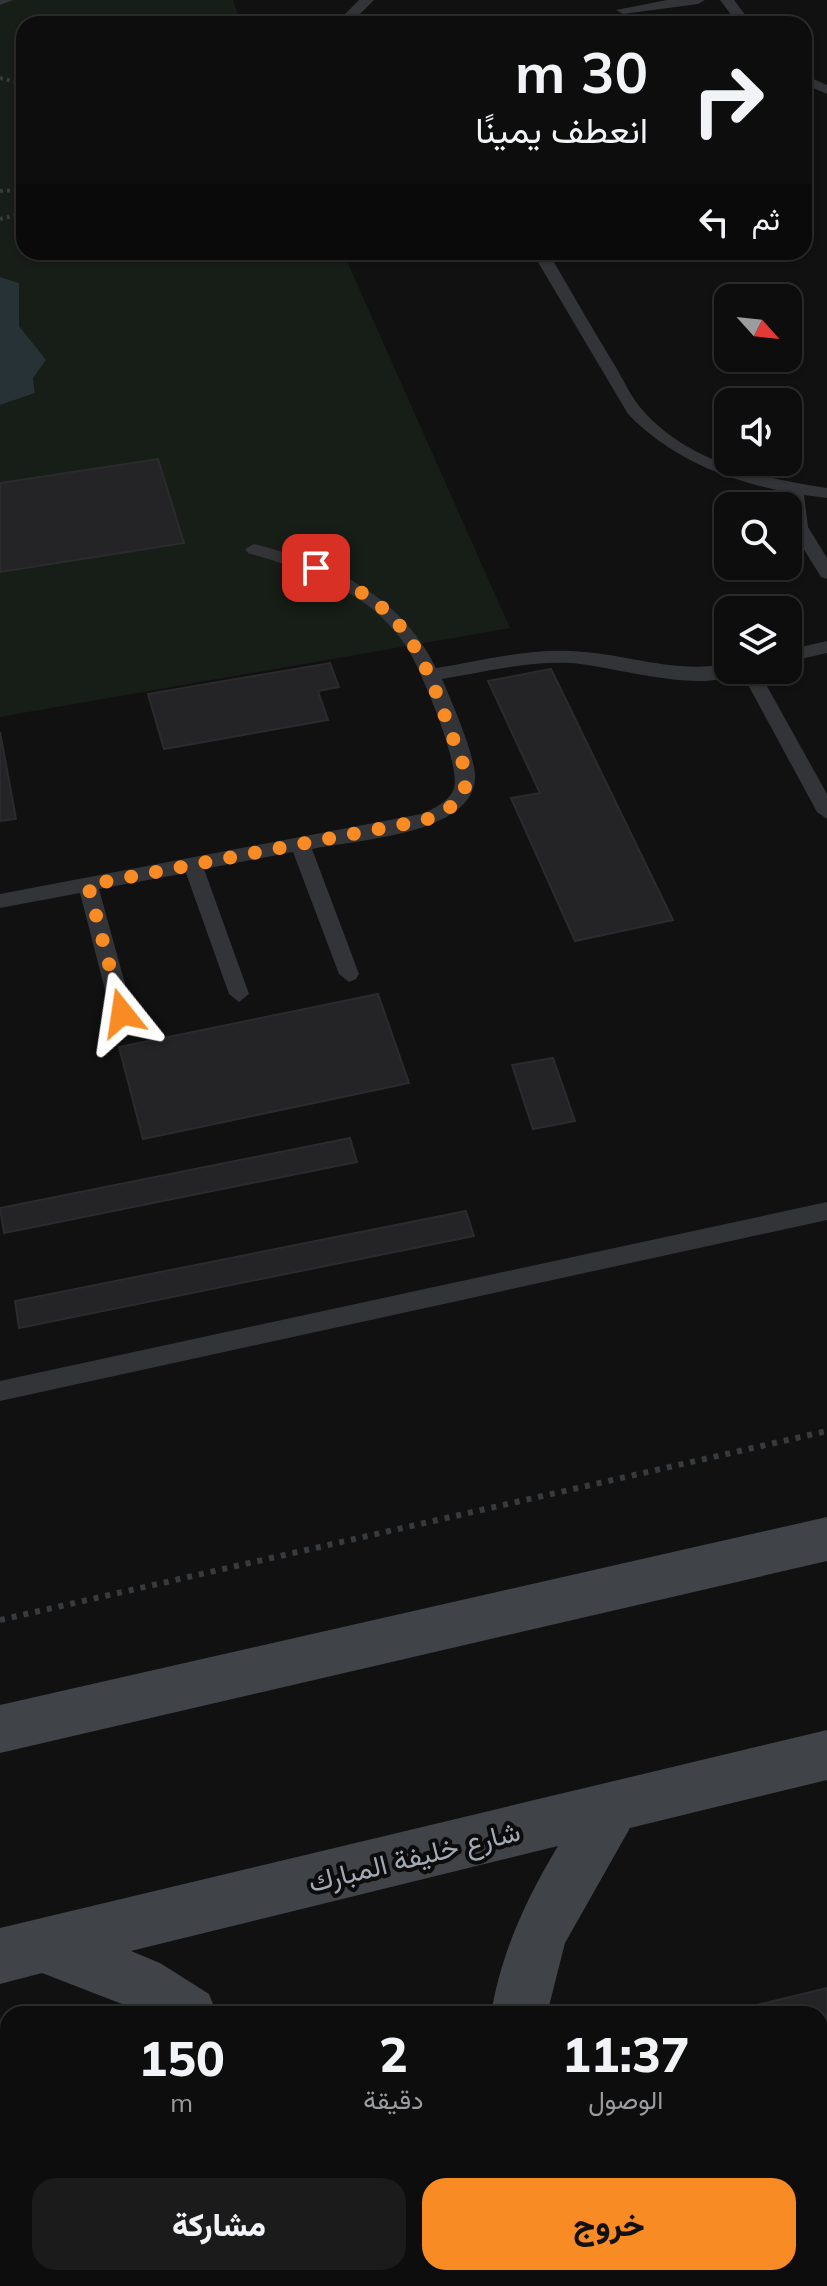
<!DOCTYPE html>
<html lang="ar">
<meta charset="utf-8">
<style>
:root{--surface:#0d0d0e;--page:#1b1b1c;--text:#f1f3f6;--muted:#9a9c9e;--line:#2d2d2e;--accent:#f88b23}
body{margin:0;font-family:Mulish,Vazirmatn,sans-serif;background:var(--page);color:var(--text);direction:rtl;height:100vh;display:flex;flex-direction:column;font-size:30px;white-space:nowrap}
*{box-sizing:border-box;margin:0}
p{font-size:26px;color:var(--muted)}
.icon{flex:none;width:44px;height:44px;fill:none;stroke:currentColor;stroke-width:2;stroke-linecap:round;stroke-linejoin:round}
.map{position:relative;flex:1;overflow:hidden;direction:ltr}
.panel{position:absolute;left:0px;top:2006px;width:828px;height:280px;display:flex;flex-direction:column;background:var(--surface);border-radius:24px 24px 0 0;box-shadow:0 2px 6px #0004,0 0 0 2px var(--line);direction:rtl}
.panel>*{flex:none}
.hud{position:absolute;left:16px;top:16px;width:796px;height:244px;border-radius:24px;box-shadow:0 2px 6px #0004,0 0 0 2px var(--line);direction:rtl;background:#0d0d0e;color:var(--text);overflow:hidden}
.needle{width:52px;rotate:117deg}
.fabs{position:absolute;left:714px;top:284px;display:grid;gap:16px}
.fabs a{display:grid;place-items:center;width:88px;height:88px;border-radius:16px;background:var(--surface);box-shadow:0 2px 6px #0004,0 0 0 2px var(--line);font-size:40px}
.pin{position:absolute;display:grid;place-items:center;width:68px;height:68px;color:#fff;margin:-34px;border-radius:16px;box-shadow:0 4px 12px #0006}
.me{position:absolute;width:88px;margin:-44px;rotate:345deg;stroke-linejoin:round;filter:drop-shadow(0 0 6px #0008)}
.turn{display:flex;align-items:center;gap:28px;height:168px;padding:0 32px;font-size:36px}
.turn .icon{width:104px;height:104px;stroke-width:2.5}
.turn b{display:block;font-size:56px;line-height:68px}
.then{display:flex;align-items:center;height:76px;padding:0 32px;background:#0003;gap:16px;font-size:30px}
.eta{display:flex;justify-content:space-evenly;align-items:center;height:136px;text-align:center}
.eta b{font-size:48px;font-weight:800;line-height:56px}
.action{display:flex;gap:16px;margin-top:auto;padding:16px 32px}
.action a{flex:1;height:92px;border-radius:24px;background:var(--accent);color:#111;font-size:32px;font-weight:800;line-height:92px;text-align:center}
.action a+a{background:var(--page);color:var(--text)}
.map>svg:first-child{display:block}
</style>
<div class="map">
<svg width="827" height="2286" viewBox="0 0 827 2286">
<rect width="100%" height="100%" fill="#111112"/>
<path fill="#171d17" d="M 0,0 L 233,0 L 241,24 L 24,24 L 24,252 L 343,252 L 510,628 L 0,717 L 0,405 L 35,393 L 29,340 L 19,326 L 19,283 L 0,277 Z"/>
<path fill="#273236" d="M 0,277 L 19,283 L 19,326 L 46,360 L 33,378 L 35,393 L 0,405 Z"/>
<g fill="#242426" stroke="#2b2b2e" stroke-width="2">
<path d="M 158,459 L 184,543 L 0,572 L 0,483 Z"/>
<path d="M 330,663 L 339,687 L 318,691 L 328,720 L 164,749 L 148,694 Z"/>
<path d="M 551,669 L 673,920 L 575,941 L 511,798 L 540,793 L 488,681 Z"/>
<path d="M 0,732 L 16,819 L 0,821 Z"/>
<path d="M 378,994 L 409,1083 L 143,1139 L 119,1047 Z"/>
<path d="M 553,1058 L 575,1121 L 533,1129 L 512,1065 Z"/>
<path d="M 350,1138 L 357,1162 L 4,1233 L 0,1208 Z"/>
<path d="M 466,1211 L 474,1236 L 19,1328 L 15,1301 Z"/>
<path d="M 827,1988 L 827,2257 L 820,2236 L 820,2014 L 747,2014 L 745,2008 Z"/>
<path d="M 8,2205 L 8,2278 L 152,2278 L 153,2286 L 6,2286 L 0,2255 L 0,2208 Z"/>
</g>
<g fill="none" stroke-linecap="round" stroke-linejoin="round">
<g stroke="#383b3e" stroke-width="4" stroke-dasharray="3 4" stroke-linecap="butt">
<path d="M 0,78 L 24,84"/>
<path d="M 0,191 L 24,190"/>
<path d="M 0,219 L 24,213"/>
</g>
<path stroke="#383b3e" stroke-width="6" stroke-dasharray="5 7" stroke-linecap="butt" d="M 0,1620 L 827,1431"/>
<g fill="#323437" fill-rule="evenodd">
<path d="M 0,0 L 14,0 L 0,5 Z"/>
<path d="M 359,0 L 374,0 L 359,15 L 361,24 L 347,24 L 345,14 Z"/>
<path d="M 667,0 L 705,0 L 698,4 L 623,14 L 616,10 Z"/>
<path d="M 720,0 L 734,0 L 752,24 L 738,24 Z"/>
<path d="M 804,75 L 827,85 L 827,94 L 804,84 Z"/>
<path d="M 532,252 L 548,252 C 570,289 591,327 614,364 C 622,377 629,393 639,406 C 685,462 760,478 827,488 L 827,498 L 804,495 L 808,527 L 827,558 L 827,579 L 821,577 L 790,527 L 787,492 C 726,480 672,459 628,414 Z"/>
<path d="M 254,544 C 330,563 400,594 436,668 C 480,661 525,649 570,651 C 627,653 670,674 728,664 L 728,670 L 737,670 C 714,698 604,664 570,663 C 527,661 484,672 442,679 C 451,700 476,757 475,778 C 473,835 354,840 312,849 L 359,974 L 356,979 L 349,982 L 339,974 L 293,852 L 204,869 L 249,994 L 239,1002 L 229,994 L 186,873 L 99,889 L 133,1013 L 122,1021 L 111,1013 L 80,893 L 0,908 L 0,894 L 421,814 C 434,809 450,801 454,788 C 461,765 421,671 408,649 C 399,635 388,623 376,612 C 339,581 293,566 248,553 L 245,549 Z"/>
<path d="M 827,641 L 827,653 L 788,662 L 788,650 Z"/>
<path d="M 740,670 L 758,670 L 827,794 L 827,819 L 817,812 Z"/>
<path d="M 827,1202 L 827,1220 L 0,1401 L 0,1381 Z"/>
</g>
<g fill="#404347" fill-rule="evenodd">
<path d="M 827,1517 L 827,1561 L 0,1753 L 0,1705 Z"/>
<path d="M 827,1730 L 827,1780 L 630,1828 L 565,1943 L 547,2014 L 491,2014 C 501,1953 526,1899 558,1846 L 131,1951 L 160,1963 L 209,1994 L 217,2014 L 137,2014 L 122,2004 L 42,1973 L 0,1984 L 0,1928 Z"/>
<path d="M 310,2278 L 370,2278 L 372,2286 L 312,2286 Z"/>
<path d="M 533,2278 L 593,2278 L 595,2286 L 535,2286 Z"/>
</g>
</g>
<g fill="none" stroke-linecap="round" stroke-linejoin="round">
<path stroke="#f88b23" stroke-width="14" stroke-dasharray="0 25.2" d="M 122,1013 L 88,885 L 425,820 C 443,813 466,802 466,779 C 466,766 457,751 453,738 C 437,696 425,653 393,618 C 372,596 343,581 316,568"/>
</g>
<g text-anchor="middle" dominant-baseline="central" stroke-width="8" stroke-linejoin="round" paint-order="stroke">
<g font-size="28" fill="#a1aab4" stroke="#0c0c0d">
<text transform="translate(414 1856) rotate(-14)">شارع خليفة المبارك</text>
</g>
</g>
</svg>
<div class="fabs">
<a><svg class="needle" viewBox="-14 -14 28 28"><path d="M0-13l5 13h-10z" fill="#e53935"/><path d="M0 13l5-13h-10z" fill="#9a9c9e"/></svg></a>
<a><svg class="icon" aria-label="sound" viewBox="0 0 24 24"><path d="M4 9h4l5-4v14l-5-4H4zM17 9q2 3 0 6"/></svg></a>
<a><svg class="icon" aria-label="search" viewBox="0 0 24 24"><circle cx="10" cy="10" r="6"/><path d="M15 15l6 6"/></svg></a>
<a><svg class="icon" aria-label="layers" viewBox="0 0 24 24"><path d="M12 4l9 5-9 5-9-5zM3 14l9 5 9-5"/></svg></a>
</div>
<div class="pin" style="left:316px;top:568px;background:#d93025"><svg class="icon" aria-label="arrive" viewBox="0 0 24 24"><path d="M6 21V4h12l-3 4 3 4H6"/></svg></div>
<svg class="me" style="left:122px;top:1013px" viewBox="-20 -20 40 40"><path d="M0-17L14 15 0 8-14 15z" fill="#f88b23" stroke="#fff" stroke-width="4"/></svg>
<div class="hud">
<div class="turn"><svg class="icon" aria-label="right" viewBox="0 0 24 24"><path d="M7 20v-9h11M14 6l5 5-5 5"/></svg><div><b>30 m</b>انعطف يمينًا</div></div>
<div class="then">ثم<svg class="icon" aria-label="left" viewBox="0 0 24 24"><path d="M17 20v-9H6M10 6l-5 5 5 5"/></svg></div>
</div>
<section class="panel">
<div class="eta">
<div><b>11:37</b><p>الوصول</p></div>
<div><b>2</b><p>دقيقة</p></div>
<div><b>150</b><p>m</p></div>
</div>
<div class="action"><a>خروج</a><a>مشاركة</a></div>
</section>
</div>
